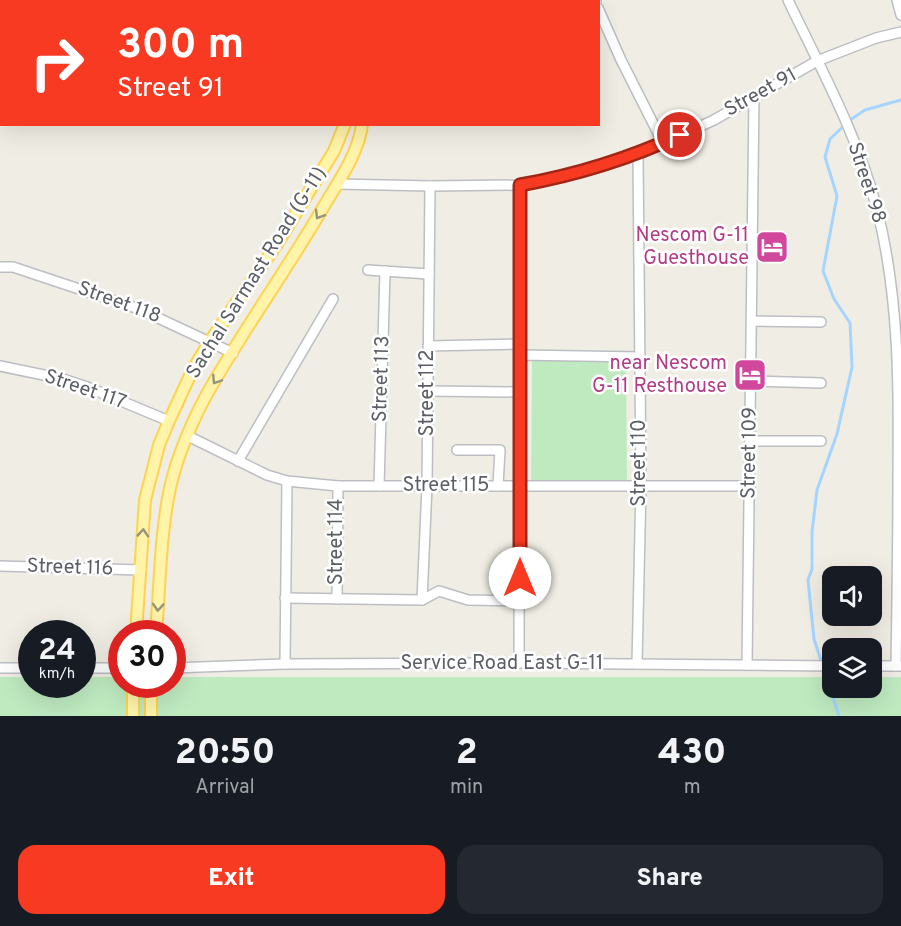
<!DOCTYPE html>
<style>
:root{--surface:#171b24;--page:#242831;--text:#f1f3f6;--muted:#9ea1a6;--accent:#f93a22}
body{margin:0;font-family:Overpass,sans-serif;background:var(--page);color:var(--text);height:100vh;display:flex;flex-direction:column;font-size:22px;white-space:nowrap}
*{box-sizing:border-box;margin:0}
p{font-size:20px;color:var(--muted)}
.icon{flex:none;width:33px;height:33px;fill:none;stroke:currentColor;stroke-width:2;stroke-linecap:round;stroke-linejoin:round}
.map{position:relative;height:716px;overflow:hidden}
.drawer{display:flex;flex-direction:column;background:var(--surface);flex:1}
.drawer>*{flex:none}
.guide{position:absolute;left:0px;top:0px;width:600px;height:126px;box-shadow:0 6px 24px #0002;background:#f93a22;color:#fff;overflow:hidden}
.buttons{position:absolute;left:822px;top:566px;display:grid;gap:12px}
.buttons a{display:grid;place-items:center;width:60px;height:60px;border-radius:12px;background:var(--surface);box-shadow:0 6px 24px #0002;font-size:30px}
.speed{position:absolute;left:18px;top:620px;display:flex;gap:12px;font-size:30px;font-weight:700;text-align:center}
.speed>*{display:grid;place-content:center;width:78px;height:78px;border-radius:50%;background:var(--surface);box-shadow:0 6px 24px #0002;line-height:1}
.speed small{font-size:15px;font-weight:400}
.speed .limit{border:9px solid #d22;background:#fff;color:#111}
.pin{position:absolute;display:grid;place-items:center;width:51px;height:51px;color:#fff;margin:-26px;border:3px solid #fff;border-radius:50%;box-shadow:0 2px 6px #0007}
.me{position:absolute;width:66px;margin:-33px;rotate:0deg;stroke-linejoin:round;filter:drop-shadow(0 0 4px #0008)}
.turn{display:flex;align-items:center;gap:21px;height:126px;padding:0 18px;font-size:27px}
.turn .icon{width:78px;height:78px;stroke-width:2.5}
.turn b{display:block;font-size:42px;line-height:51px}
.eta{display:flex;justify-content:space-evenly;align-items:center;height:102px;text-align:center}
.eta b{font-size:36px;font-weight:800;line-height:42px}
.primary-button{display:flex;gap:12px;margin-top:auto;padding:12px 18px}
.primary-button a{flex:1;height:69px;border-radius:18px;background:var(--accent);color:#fff;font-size:24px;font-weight:800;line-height:69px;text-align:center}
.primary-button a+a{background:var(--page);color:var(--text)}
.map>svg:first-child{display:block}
</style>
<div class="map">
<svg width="901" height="716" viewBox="0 0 901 716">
<rect width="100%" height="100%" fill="#f0eee4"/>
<g fill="#bfeac0">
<path d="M 532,360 L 626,362 L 627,480 L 531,480 Z"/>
<path d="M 0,677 L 31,677 L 32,684 L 82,684 L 83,677 L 121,677 L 122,684 L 172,684 L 173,677 L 832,677 L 832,687 L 872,687 L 872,677 L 901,677 L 901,716 L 0,716 Z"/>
</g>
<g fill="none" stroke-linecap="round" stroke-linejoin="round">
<path stroke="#a5d5ff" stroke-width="3" d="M 839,716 L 814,639 L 808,580 L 812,569 L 812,532 L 817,490 L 837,434 L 852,367 L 850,323 L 834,299 L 823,271 L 837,196 L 825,157 L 830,139 L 850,120 L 865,110 L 901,100"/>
<g stroke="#bcbec4" stroke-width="12">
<g id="minor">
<path d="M 595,0 L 596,2"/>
<path d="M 788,0 C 820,67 858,136 877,209 C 899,296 899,386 898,475 C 898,538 897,602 896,666"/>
<path d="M 897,0 L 901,15"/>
<path d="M 87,2 L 87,0"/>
<path d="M 598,8 L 621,60 L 663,143"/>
<path d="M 0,84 L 2,84"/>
<path d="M 337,184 L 430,186 L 520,185 L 553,179 L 597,168 L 638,155 L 714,120 L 817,61 L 876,38 L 901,32"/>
<path d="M 0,267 L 13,267 L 139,309 L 233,353"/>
<path d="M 368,270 L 429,274"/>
<path d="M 752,321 L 821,322"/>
<path d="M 428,346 L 521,344"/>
<path d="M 520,355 L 640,357"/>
<path d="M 0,366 L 63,379 L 90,388 L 169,421"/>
<path d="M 751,381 L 821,383"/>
<path d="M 428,391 L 520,392"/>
<path d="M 188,436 L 267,475 L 287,481 L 338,486 L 750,486"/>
<path d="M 750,441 L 821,441"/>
<path d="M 457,450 L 500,450 L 498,486"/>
<path d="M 238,461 L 333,299"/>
<path d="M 379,486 L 385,271"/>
<path d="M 0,566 L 141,570"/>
<path d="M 285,598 L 422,600 L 439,591 L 468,600 L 520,601"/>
<path d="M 337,599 L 338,486"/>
<path d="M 422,600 L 427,486 L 430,186"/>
<path d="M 519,663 L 520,185"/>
<path d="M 285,664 L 287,481"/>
<path d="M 637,664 L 641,485 L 638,155"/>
<path d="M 747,665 L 754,96"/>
<path d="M 872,666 L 901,666"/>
<path d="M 0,668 L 32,668"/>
<path d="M 82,668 L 122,668"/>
<path d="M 172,668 L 285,664 L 519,663 L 832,666"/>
</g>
</g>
<g stroke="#fed34f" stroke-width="14">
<g id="major">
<path d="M 350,2 L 350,0"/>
<path d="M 365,2 L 365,0"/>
<path d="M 136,633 L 145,500 L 159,445 L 169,421 L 193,369 L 210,341 L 277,244 L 334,151 L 345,124"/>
<path d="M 156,633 C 160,585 160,535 170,488 C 177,456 194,416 211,387 C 246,326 288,268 324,206 C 338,182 359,153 362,124"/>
<path d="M 133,716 L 133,685"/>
<path d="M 151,716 L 151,687"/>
</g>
</g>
<use href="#minor" stroke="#fff" stroke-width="9"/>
<use href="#major" stroke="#fff4aa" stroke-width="10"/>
</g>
<defs><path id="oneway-chevron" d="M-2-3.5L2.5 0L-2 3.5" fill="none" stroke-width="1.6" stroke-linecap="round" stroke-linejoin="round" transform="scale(1.5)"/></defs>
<g stroke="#95947e">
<use href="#oneway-chevron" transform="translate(319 215) rotate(121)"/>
<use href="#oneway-chevron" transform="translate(216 380) rotate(123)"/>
<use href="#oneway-chevron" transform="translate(143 533) rotate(-86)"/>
<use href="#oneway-chevron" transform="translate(158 607) rotate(94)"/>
</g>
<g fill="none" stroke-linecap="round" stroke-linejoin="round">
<g stroke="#a22616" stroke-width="15">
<path id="route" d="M 520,578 L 520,185 C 576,175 628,159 680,135"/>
</g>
<use href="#route" stroke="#f93a22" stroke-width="10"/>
</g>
<defs>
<g id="hotel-square" transform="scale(1.725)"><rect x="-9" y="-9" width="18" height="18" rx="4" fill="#d1479c" stroke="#fff"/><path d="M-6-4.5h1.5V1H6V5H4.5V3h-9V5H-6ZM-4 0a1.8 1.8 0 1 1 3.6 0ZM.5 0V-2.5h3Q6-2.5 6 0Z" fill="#fff"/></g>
</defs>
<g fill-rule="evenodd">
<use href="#hotel-square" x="772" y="247"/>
<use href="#hotel-square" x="750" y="375"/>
</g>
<g text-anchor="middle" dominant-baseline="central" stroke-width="5" stroke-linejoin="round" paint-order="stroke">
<g font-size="20" fill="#5c6066" stroke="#fff">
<text transform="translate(761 93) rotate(-29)">Street 91</text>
<text transform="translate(866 183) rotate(72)">Street 98</text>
<text transform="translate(257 273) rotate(-58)">Sachal Sarmast Road (G-11)</text>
<text transform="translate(119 303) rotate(20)">Street 118</text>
<text transform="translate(382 379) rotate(-88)">Street 113</text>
<text transform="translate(85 390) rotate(19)">Street 117</text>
<text transform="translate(428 393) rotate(-90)">Street 112</text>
<text transform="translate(750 453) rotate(-89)">Street 109</text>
<text transform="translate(640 463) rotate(-90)">Street 110</text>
<text x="446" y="486">Street 115</text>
<text transform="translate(337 542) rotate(-90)">Street 114</text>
<text transform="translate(70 568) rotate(2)">Street 116</text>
<text x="502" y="664">Service Road East G-11</text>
</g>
<g font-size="20" fill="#b23c85" stroke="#fff" text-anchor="end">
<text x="749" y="236">Nescom G-11<tspan x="749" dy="23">Guesthouse</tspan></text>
<text x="727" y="364">near Nescom<tspan x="727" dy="23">G-11 Resthouse</tspan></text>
</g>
</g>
</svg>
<div class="buttons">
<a><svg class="icon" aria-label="sound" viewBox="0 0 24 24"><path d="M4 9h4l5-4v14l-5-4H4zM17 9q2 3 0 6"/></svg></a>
<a><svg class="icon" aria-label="layers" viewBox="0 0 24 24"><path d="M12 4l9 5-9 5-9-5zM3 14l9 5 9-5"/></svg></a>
</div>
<div class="speed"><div>24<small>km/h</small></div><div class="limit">30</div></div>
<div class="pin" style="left:680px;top:135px;background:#d93025"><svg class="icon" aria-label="arrive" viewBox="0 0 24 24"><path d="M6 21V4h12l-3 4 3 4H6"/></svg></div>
<svg class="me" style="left:520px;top:578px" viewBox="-20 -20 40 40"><circle r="19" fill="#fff"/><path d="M0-13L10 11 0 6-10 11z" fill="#f93a22"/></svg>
<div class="guide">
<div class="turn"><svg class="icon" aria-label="right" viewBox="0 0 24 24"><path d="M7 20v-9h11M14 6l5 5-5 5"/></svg><div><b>300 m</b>Street 91</div></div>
</div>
</div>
<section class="drawer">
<div class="eta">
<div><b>20:50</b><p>Arrival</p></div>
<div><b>2</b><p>min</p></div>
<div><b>430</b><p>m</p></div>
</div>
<div class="primary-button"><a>Exit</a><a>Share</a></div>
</section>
